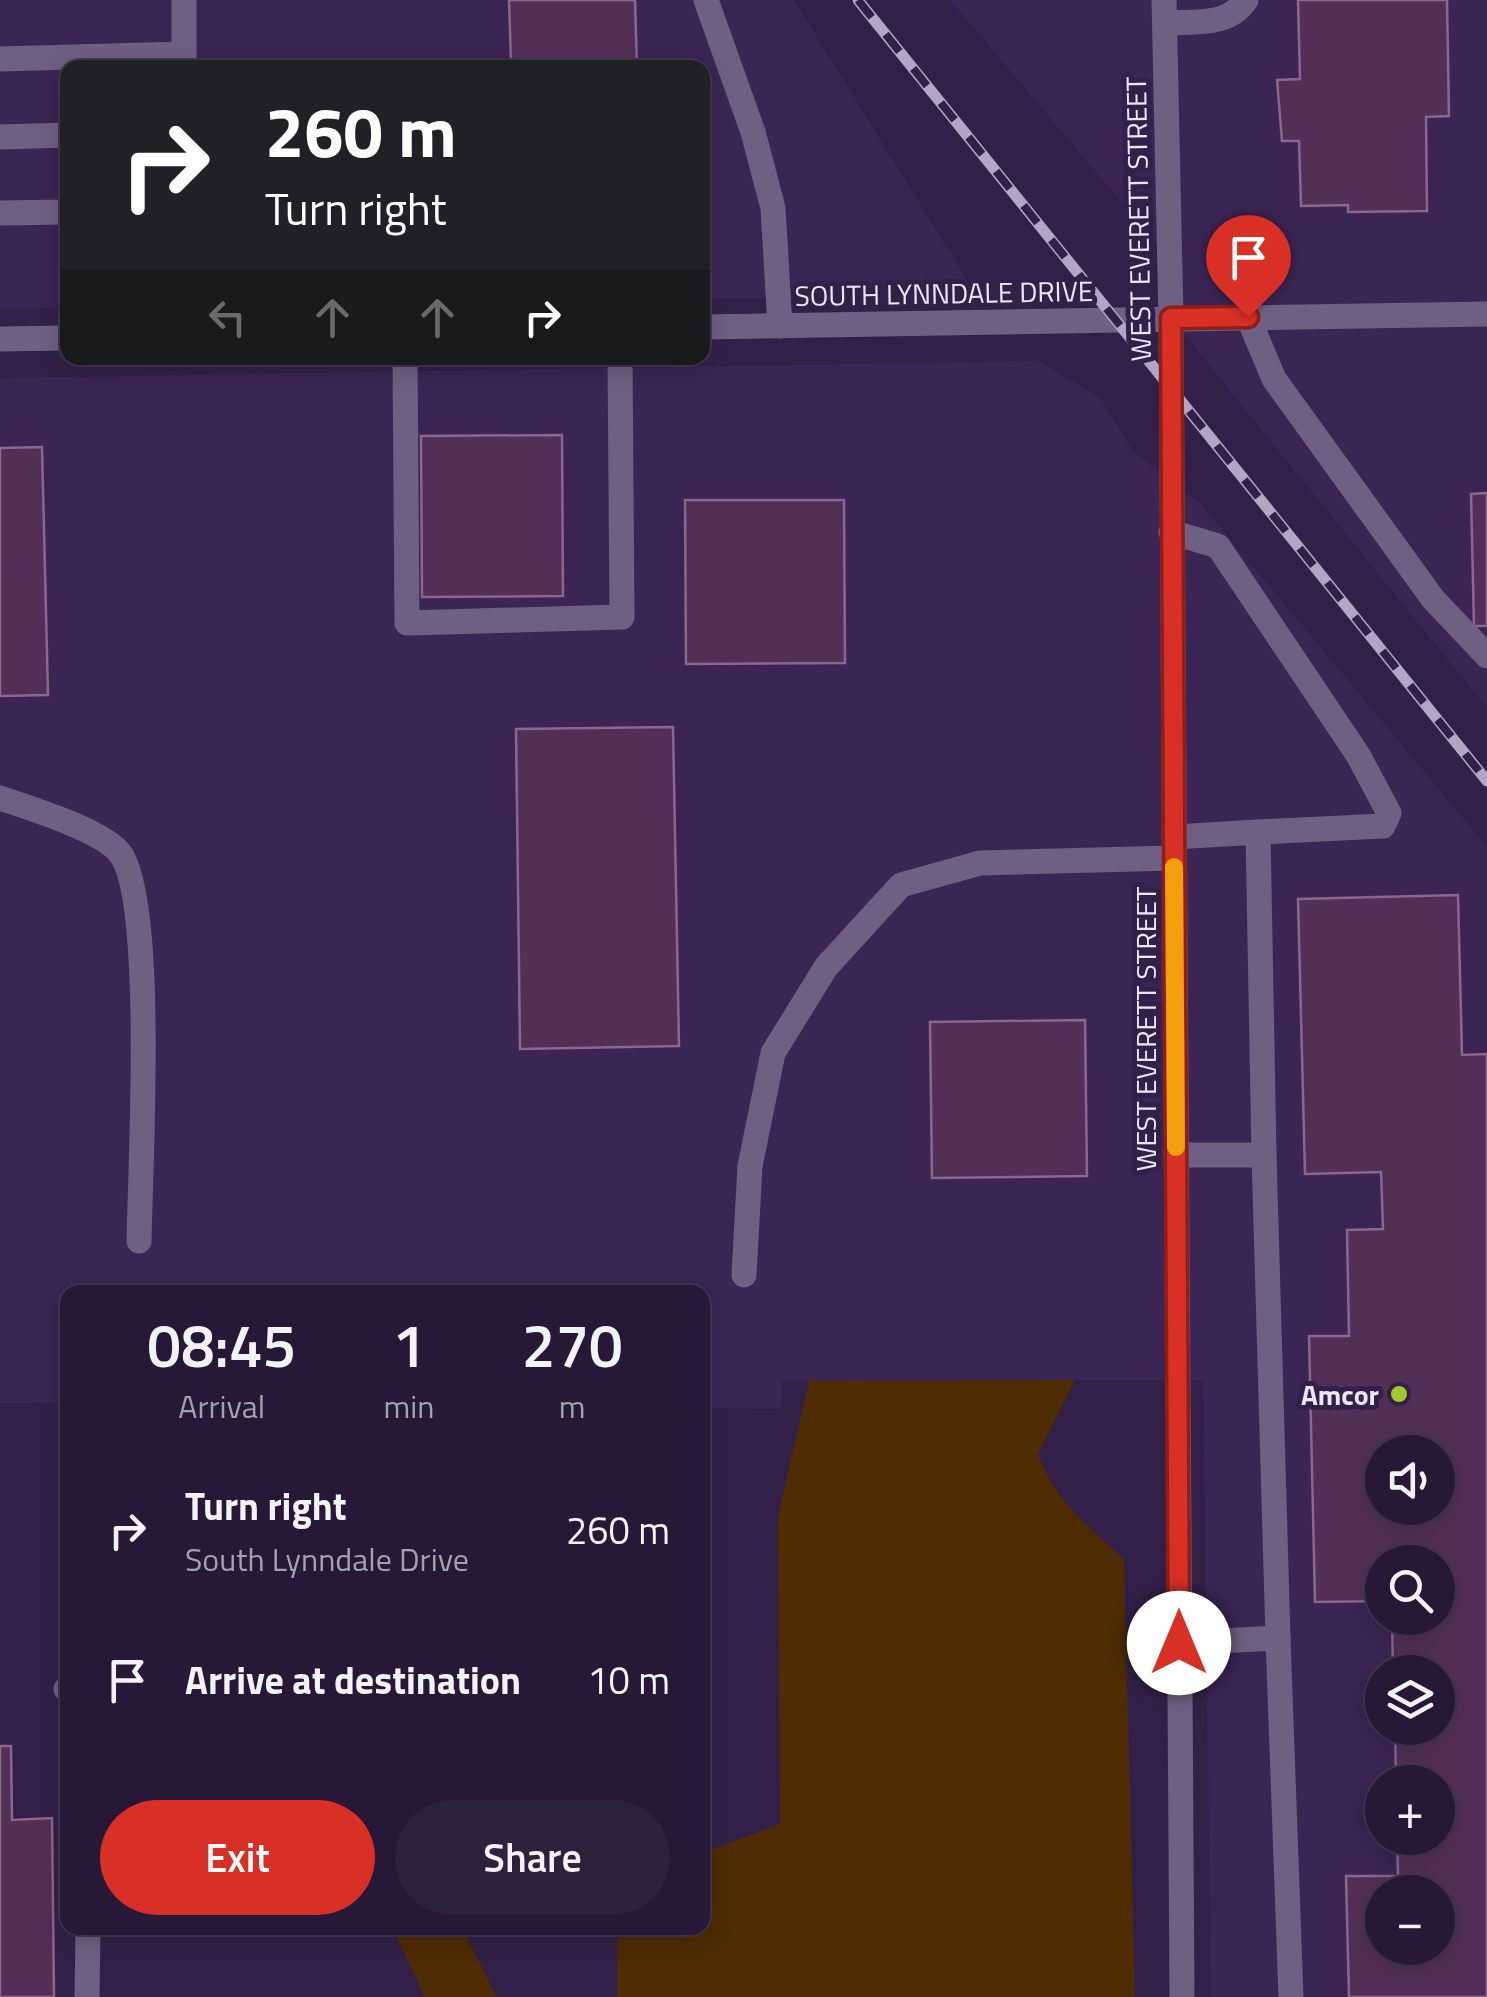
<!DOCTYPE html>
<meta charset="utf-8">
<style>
:root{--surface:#261836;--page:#2e213e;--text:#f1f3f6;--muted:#a4a0ad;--line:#423751;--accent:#d93025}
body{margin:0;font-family:"Titillium Web",sans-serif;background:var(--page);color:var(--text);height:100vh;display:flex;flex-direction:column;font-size:38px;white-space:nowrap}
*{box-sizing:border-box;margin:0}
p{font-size:32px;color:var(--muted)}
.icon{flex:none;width:55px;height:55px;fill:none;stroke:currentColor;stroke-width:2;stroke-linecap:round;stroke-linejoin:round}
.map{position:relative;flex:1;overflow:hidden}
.panel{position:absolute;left:60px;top:1285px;width:650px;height:650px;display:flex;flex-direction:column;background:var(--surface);border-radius:20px;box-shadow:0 5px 25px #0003,0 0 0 2px var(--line)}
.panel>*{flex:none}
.banner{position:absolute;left:60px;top:60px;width:650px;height:305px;border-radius:20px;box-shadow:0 5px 25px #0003,0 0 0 2px var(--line);background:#202124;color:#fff;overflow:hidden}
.buttons{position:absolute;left:1365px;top:1435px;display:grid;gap:20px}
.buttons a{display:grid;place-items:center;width:90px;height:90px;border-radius:50%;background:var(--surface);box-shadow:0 5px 25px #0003,0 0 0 2px var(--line);font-size:50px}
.pin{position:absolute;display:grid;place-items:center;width:85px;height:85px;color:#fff;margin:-102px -42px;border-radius:50% 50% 50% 0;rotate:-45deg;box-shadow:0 0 10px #0007}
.pin .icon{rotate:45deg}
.me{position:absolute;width:110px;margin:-55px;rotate:0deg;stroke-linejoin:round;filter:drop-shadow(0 0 8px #0008)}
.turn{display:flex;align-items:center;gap:35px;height:210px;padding:0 40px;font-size:45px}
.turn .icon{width:130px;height:130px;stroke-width:2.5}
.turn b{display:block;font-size:70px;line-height:85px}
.lanes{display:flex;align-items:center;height:95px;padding:0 40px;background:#0003;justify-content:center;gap:50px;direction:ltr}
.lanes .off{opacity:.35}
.eta{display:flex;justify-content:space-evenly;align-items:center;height:170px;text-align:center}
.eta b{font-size:60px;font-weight:600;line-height:70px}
.cta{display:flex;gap:20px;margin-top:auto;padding:20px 40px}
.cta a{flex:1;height:115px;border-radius:60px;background:var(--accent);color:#fff;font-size:40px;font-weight:600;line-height:115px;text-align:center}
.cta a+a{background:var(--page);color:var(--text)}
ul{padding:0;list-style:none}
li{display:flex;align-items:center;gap:30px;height:150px;padding:0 40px}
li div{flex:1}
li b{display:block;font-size:38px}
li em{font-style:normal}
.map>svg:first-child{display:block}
</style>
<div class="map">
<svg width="1487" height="1997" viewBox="0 0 1487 1997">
<rect width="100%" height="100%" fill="#332048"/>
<g fill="#3b2554" fill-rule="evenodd">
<path d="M 0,0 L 794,0 L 977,296 L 703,299 L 702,68 L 68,68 L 67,308 L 0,309 Z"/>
<path d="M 950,0 L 1487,0 L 1487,708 L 1171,318 L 1170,259 Z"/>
<path d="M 1040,361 L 1101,399 L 1133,451 L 1201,504 L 1487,847 L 1487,1997 L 1211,1997 L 1203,1380 L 782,1381 L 781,1409 L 703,1408 L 702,1292 L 68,1292 L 67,1403 L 0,1403 L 0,378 ZM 1382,1452 L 1438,1452 L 1438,1508 L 1382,1508 ZM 1382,1562 L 1438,1562 L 1438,1618 L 1382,1618 ZM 1382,1672 L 1438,1672 L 1438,1728 L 1382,1728 ZM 1382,1782 L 1438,1782 L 1438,1838 L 1382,1838 ZM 1382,1892 L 1438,1892 L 1438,1948 L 1382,1948 Z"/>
</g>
<g fill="#4f2c02">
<path d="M 1075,1380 L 1038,1454 C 1055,1501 1088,1527 1124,1559 L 1135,1997 L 617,1997 L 617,1943 L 625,1928 L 702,1928 L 703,1853 L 780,1824 L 778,1516 L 809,1381 Z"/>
<path d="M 392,1928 L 462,1928 L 497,1997 L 425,1997 Z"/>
</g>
<g fill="#523055" stroke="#8b668e" stroke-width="2.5" fill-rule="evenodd">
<path d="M 509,0 L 635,0 L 637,68 L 406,68 L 511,63 Z"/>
<path d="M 1298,0 L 1447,0 L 1449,116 L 1426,117 L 1427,211 L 1348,212 L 1348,205 L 1301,206 L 1299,141 L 1282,141 L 1277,80 L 1300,79 Z"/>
<path d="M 562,435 L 563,596 L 422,597 L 421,436 Z"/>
<path d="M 42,447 L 48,695 L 0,696 L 0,448 Z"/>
<path d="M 1487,493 L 1487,626 L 1474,626 L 1471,494 Z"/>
<path d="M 685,500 L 844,500 L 845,663 L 686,664 Z"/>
<path d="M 673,727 L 679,1046 L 520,1049 L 516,729 Z"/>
<path d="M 1458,895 L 1462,1055 L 1487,1054 L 1487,1997 L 1349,1997 L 1346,1876 L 1398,1876 L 1397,1838 L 1438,1838 L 1438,1782 L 1396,1782 L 1395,1728 L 1438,1728 L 1438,1672 L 1393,1672 L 1392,1618 L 1438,1618 L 1438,1562 L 1382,1562 L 1382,1601 L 1315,1602 L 1309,1336 L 1349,1336 L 1347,1230 L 1383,1229 L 1381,1172 L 1305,1174 L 1298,899 ZM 1382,1452 L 1438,1452 L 1438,1508 L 1382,1508 ZM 1382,1892 L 1438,1892 L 1438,1948 L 1382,1948 Z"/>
<path d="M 1085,1020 L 1087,1176 L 932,1178 L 930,1022 Z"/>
<path d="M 0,1746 L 11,1746 L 12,1820 L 52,1818 L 54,1997 L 0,1997 Z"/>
</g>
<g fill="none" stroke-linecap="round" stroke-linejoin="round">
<g stroke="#6f6083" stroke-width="25">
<path d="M 706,0 L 753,132 L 773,208 L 780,326"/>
<path d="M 1164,0 L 1171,318 L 1182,1997"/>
<path d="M 1165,23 C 1194,21 1228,27 1246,0"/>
<path d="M 0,59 L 183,54"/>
<path d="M 184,68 L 184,0"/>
<path d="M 0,137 L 68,135"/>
<path d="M 0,213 L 68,212"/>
<path d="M 1248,317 L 1274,379 L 1433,599 L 1487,656"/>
<path d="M 702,327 L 1487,314"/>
<path d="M 0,339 L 68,338"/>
<path d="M 405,358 L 407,623 L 622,617 L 620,358"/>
<path d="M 1171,532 L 1218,546 L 1358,755 L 1389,813 L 1383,826 L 1258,832"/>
<path d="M 0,798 C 29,808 99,829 119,852 C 156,896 140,1172 139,1241"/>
<path d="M 1174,837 L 1258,832 L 1264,1155"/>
<path d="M 1176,1155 L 1264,1155 L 1278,1638"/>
<path d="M 744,1275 L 750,1166 L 773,1053 L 826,967 L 901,885 L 980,863 L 1174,858"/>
<path d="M 1179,1643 L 1278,1638 L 1291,1997"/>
<path d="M 66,1689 L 68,1690"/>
<path d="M 87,1997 L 88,1928"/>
</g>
<g stroke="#b3a6c4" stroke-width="11">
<path id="rail" d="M 858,0 L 1487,781"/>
</g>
<use href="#rail" stroke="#332048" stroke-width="8" stroke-dasharray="22" stroke-linecap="butt"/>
</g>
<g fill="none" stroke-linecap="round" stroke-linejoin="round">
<g stroke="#8d1f18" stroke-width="25">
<path id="route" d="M 1179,1643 L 1171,318 L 1248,317"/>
</g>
<use href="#route" stroke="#d93025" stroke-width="18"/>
<path stroke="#f59e0b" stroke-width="18" d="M 1174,867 L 1176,1147"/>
</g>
<circle fill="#a0c92b" stroke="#332048" stroke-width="4" cx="1399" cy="1394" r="10"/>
<g text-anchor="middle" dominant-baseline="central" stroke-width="10" stroke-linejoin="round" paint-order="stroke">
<g font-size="28" fill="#eee4fe" stroke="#332048">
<text transform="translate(1138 219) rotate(-91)">WEST EVERETT STREET</text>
<text transform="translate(944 293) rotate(-1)">SOUTH LYNNDALE DRIVE</text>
<text transform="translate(1145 1029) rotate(-90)">WEST EVERETT STREET</text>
</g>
<g font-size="28" font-weight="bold" fill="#eee4fe" stroke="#332048" text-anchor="end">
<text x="1379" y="1394">Amcor</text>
</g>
</g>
</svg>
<div class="buttons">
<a><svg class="icon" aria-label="sound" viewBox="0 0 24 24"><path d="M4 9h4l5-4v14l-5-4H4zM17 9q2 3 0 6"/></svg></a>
<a><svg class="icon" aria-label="search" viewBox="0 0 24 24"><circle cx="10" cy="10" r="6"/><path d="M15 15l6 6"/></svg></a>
<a><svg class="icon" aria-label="layers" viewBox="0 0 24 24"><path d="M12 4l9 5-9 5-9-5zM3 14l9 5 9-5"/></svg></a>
<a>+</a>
<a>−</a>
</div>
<div class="pin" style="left:1248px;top:317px;background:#d93025"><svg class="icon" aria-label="arrive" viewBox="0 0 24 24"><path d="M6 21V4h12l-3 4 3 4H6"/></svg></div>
<svg class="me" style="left:1179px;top:1643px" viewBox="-20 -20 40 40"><circle r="19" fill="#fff"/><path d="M0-13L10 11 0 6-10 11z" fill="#d93025"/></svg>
<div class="banner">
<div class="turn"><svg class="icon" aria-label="right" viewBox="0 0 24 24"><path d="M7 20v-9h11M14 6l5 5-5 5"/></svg><div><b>260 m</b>Turn right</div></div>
<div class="lanes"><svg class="icon off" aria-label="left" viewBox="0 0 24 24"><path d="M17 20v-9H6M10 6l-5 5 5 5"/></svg><svg class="icon off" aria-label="ahead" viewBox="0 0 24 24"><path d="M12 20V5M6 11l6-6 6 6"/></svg><svg class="icon off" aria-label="ahead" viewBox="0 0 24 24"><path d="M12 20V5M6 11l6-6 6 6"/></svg><svg class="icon" aria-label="right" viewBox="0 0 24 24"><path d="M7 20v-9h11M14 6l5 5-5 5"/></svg></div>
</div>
<section class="panel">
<div class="eta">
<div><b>08:45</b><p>Arrival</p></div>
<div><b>1</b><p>min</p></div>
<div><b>270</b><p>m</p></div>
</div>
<ul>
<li><svg class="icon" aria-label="right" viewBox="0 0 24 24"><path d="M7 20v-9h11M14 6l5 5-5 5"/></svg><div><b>Turn right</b><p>South Lynndale Drive</p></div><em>260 m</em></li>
<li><svg class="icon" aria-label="arrive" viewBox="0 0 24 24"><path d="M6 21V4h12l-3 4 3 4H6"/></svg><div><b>Arrive at destination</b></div><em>10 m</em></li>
</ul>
<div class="cta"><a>Exit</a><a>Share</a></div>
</section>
</div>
